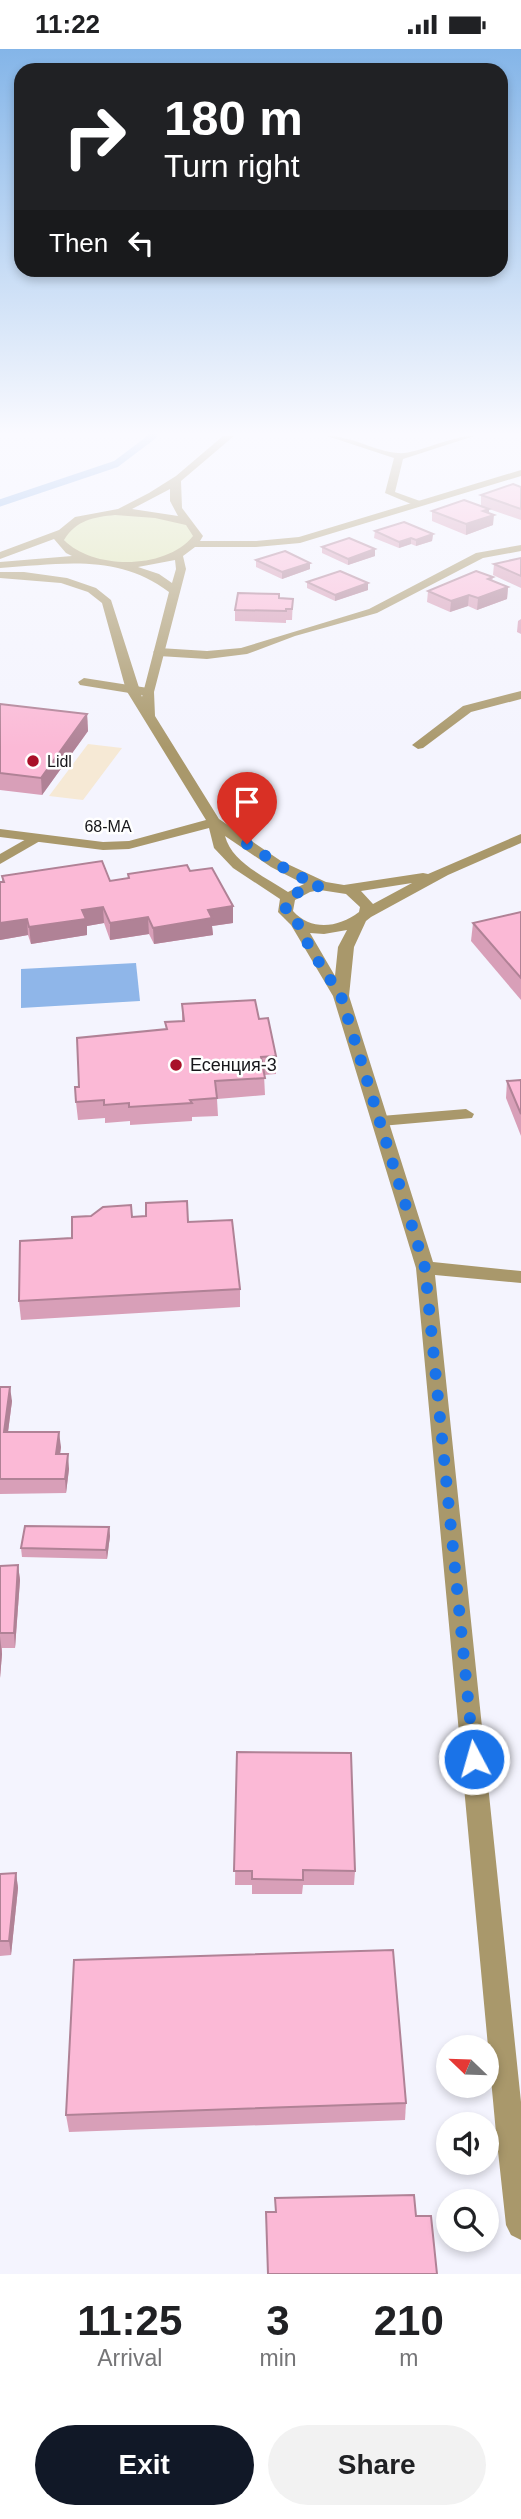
<!DOCTYPE html>
<meta charset="utf-8">
<style>
:root{--surface:#fff;--page:#f2f2f2;--text:#202124;--muted:#757577;--accent:#111827}
body{margin:0;font-family:Arial,sans-serif;background:var(--page);color:var(--text);height:100vh;display:flex;flex-direction:column;font-size:26px;white-space:nowrap}
*{box-sizing:border-box;margin:0}
p{font-size:23px;color:var(--muted)}
.icon{flex:none;width:38px;height:38px;fill:none;stroke:currentColor;stroke-width:2;stroke-linecap:round;stroke-linejoin:round}
.map{position:relative;height:2225px;overflow:hidden}
.sheet{display:flex;flex-direction:column;background:var(--surface);flex:1}
.sheet>*{flex:none}
.guide{position:absolute;left:14px;top:14px;width:494px;height:214px;border-radius:21px;box-shadow:0 4px 10px #0003;background:#202124;color:#fff;overflow:hidden}
.needle{width:46px;rotate:293deg}
.buttons{position:absolute;left:436px;top:1986px;display:grid;gap:14px}
.buttons a{display:grid;place-items:center;width:63px;height:63px;border-radius:50%;background:var(--surface);box-shadow:0 4px 10px #0003;font-size:35px}
.pin{position:absolute;display:grid;place-items:center;width:60px;height:60px;color:#fff;margin:-72px -30px;border-radius:50% 50% 50% 0;rotate:-45deg;box-shadow:0 0 7px #0007}
.pin .icon{rotate:45deg}
.me{position:absolute;width:77px;margin:-38px;rotate:354deg;stroke-linejoin:round;filter:drop-shadow(0 0 5px #0008)}
.turn{display:flex;align-items:center;gap:24px;height:147px;padding:0 35px;font-size:32px}
.turn .icon{width:91px;height:91px;stroke-width:2.5}
.turn b{display:block;font-size:49px;line-height:60px}
.then{display:flex;align-items:center;height:66px;padding:0 35px;background:#0003;gap:14px;font-size:26px}
.eta{display:flex;justify-content:space-evenly;align-items:center;height:119px;text-align:center}
.eta b{font-size:42px;font-weight:800;line-height:49px}
.cta{display:flex;gap:14px;margin-top:auto;padding:14px 35px}
.cta a{flex:1;height:80px;border-radius:42px;background:var(--accent);color:#fff;font-size:28px;font-weight:800;line-height:80px;text-align:center}
.cta a+a{background:var(--page);color:var(--text)}
.status{display:flex;justify-content:space-between;align-items:center;height:49px;padding:0 35px;background:var(--surface);direction:ltr}
.status svg{height:19px;fill:currentColor}
.map>svg:first-child{display:block}
</style>
<div class="status"><b>11:22</b><svg viewBox="0 0 49 12"><path d="M0 12V9h3v3zM5 12V6h3v6zM10 12V3h3v9zM15 12V0h3v12zM26 1h20v11H26zM47 4h2v5h-2z"/></svg></div>
<div class="map">
<svg width="521" height="2225" viewBox="0 0 521 2225">
<rect width="100%" height="100%" fill="#f4f4fe"/>
<path fill="#f6e9d5" d="M 88,695 L 122,699 L 83,751 L 49,747 Z"/>
<path fill="#dce3a9" d="M 108,464 L 170,467 L 195,479 L 195,495 L 159,512 L 115,515 L 70,504 L 61,484 L 70,476 Z"/>
<path fill="#8fb6e9" d="M 136,914 L 140,952 L 21,959 L 21,920 Z"/>
<g fill="none" stroke-linecap="round" stroke-linejoin="round">
<path stroke="#8fb6e9" stroke-width="7" d="M 0,454 L 116,415 L 153,387"/>
<g fill="#a9986b" fill-rule="evenodd">
<path d="M 327,387 C 353,387 373,402 398,404 C 415,406 449,387 474,387 L 403,410 L 395,443 L 420,452 L 420,456 L 416,457 L 385,444 L 394,409 Z"/>
<path d="M 521,496 L 521,502 L 483,509 L 377,564 L 295,587 L 247,605 L 207,610 L 159,607 L 153,603 L 159,599 L 207,602 L 241,599 L 369,560 L 476,504 Z"/>
<path d="M 84,629 L 148,639 L 154,643 L 148,647 L 80,636 L 78,633 Z"/>
<path d="M 521,642 L 521,650 L 471,663 L 423,699 L 418,700 L 412,696 L 463,657 Z"/>
<path d="M 35,785 L 42,789 L 40,792 L 0,815 L 0,805 Z"/>
<path d="M 466,1060 L 474,1065 L 472,1069 L 381,1077 L 372,1072 L 381,1067 Z"/>
</g>
<path fill="#a9986b" fill-rule="evenodd" d="M 223,387 L 234,387 L 181,432 L 182,459 L 203,487 L 200,492 L 256,492 L 299,488 L 521,421 L 521,427 L 300,494 L 256,498 L 195,498 L 183,507 L 186,520 L 154,643 L 155,667 L 219,770 L 281,812 L 326,833 L 344,836 L 423,824 L 428,825 L 521,785 L 521,794 L 448,826 L 371,868 L 366,872 L 354,898 L 349,947 L 433,1213 L 521,1222 L 521,1234 L 435,1226 L 521,2053 L 521,2191 L 511,2186 L 506,2176 L 496,2084 L 416,1219 L 333,947 L 291,876 L 278,863 L 280,850 L 233,819 L 214,799 L 209,779 L 129,800 L 103,801 L 0,788 L 0,780 L 103,793 L 129,792 L 206,771 L 126,641 L 102,554 L 88,543 L 61,534 L 0,529 L 0,523 L 24,523 L 67,529 L 96,539 L 111,551 L 142,648 L 169,543 C 118,504 61,515 0,519 L 0,513 L 72,507 L 66,504 L 54,490 L 0,510 L 0,503 L 59,481 L 75,468 L 118,460 L 149,444 L 176,427 ZM 170,440 L 170,452 L 178,467 L 132,460 ZM 115,466 L 155,469 L 186,476 L 193,487 C 166,521 93,521 64,491 C 76,471 94,468 115,466 ZM 175,511 L 176,520 L 172,534 L 159,525 L 138,518 ZM 225,787 L 271,818 L 304,835 L 288,843 C 266,828 232,814 225,787 ZM 412,834 L 373,855 L 361,842 ZM 320,841 L 346,845 L 360,858 L 359,863 C 338,879 311,882 293,862 L 295,851 L 310,843 ZM 347,881 L 338,898 L 335,927 L 310,884 L 324,885 Z"/>
</g>
<g fill="#d89fb8">
<path d="M 521,438 L 521,471 L 489,460 L 489,464 L 493,476 L 466,486 L 432,472 L 432,462 L 481,456 L 481,446 Z"/>
<path d="M 375,482 L 433,485 L 432,492 L 416,497 L 411,495 L 399,499 L 374,489 Z"/>
<path d="M 322,498 L 375,507 L 348,516 L 322,504 Z"/>
<path d="M 521,509 L 521,539 L 493,526 L 494,515 Z"/>
<path d="M 256,511 L 310,514 L 310,520 L 282,530 L 256,518 Z"/>
<path d="M 493,528 L 492,532 L 508,538 L 507,550 L 477,561 L 468,557 L 450,563 L 427,553 L 428,542 Z"/>
<path d="M 307,533 L 368,541 L 335,552 L 307,539 Z"/>
<path d="M 293,550 L 292,571 L 286,571 L 286,574 L 235,572 L 235,561 Z"/>
<path d="M 521,570 L 521,585 L 517,583 L 518,572 Z"/>
<path d="M 0,655 L 87,665 L 88,682 L 42,746 L 0,741 Z"/>
<path d="M 190,822 L 233,874 L 212,877 L 213,886 L 154,895 L 149,885 L 110,891 L 104,874 L 87,877 L 87,886 L 31,895 L 28,886 L 0,891 L 0,833 L 2,833 L 2,827 L 110,832 L 128,829 L 128,825 Z"/>
<path d="M 521,863 L 521,951 L 471,892 L 473,874 Z"/>
<path d="M 182,955 L 259,970 L 276,1007 L 276,1025 L 264,1026 L 265,1046 L 217,1050 L 218,1067 L 192,1068 L 192,1072 L 130,1076 L 130,1072 L 105,1074 L 105,1069 L 78,1071 L 76,1053 L 79,1038 L 166,980 L 165,973 L 182,972 Z"/>
<path d="M 521,1031 L 521,1087 L 506,1049 L 507,1032 Z"/>
<path d="M 91,1167 L 132,1168 L 188,1173 L 240,1240 L 240,1258 L 21,1271 L 19,1252 Z"/>
<path d="M 0,1338 L 12,1352 L 8,1383 L 61,1398 L 60,1405 L 69,1420 L 66,1444 L 0,1445 Z"/>
<path d="M 109,1478 L 110,1487 L 107,1510 L 22,1508 L 21,1499 Z"/>
<path d="M 18,1516 L 20,1531 L 15,1599 L 2,1599 L 2,1605 L 0,1629 L 0,1517 Z"/>
<path d="M 237,1703 L 355,1822 L 354,1836 L 303,1836 L 302,1845 L 252,1845 L 252,1836 L 235,1836 Z"/>
<path d="M 16,1824 L 18,1839 L 11,1906 L 0,1907 L 0,1825 Z"/>
<path d="M 406,2054 L 405,2071 L 69,2083 L 66,2066 Z"/>
</g>
<g fill="#b08296">
<path d="M 489,460 L 489,467 L 494,466 L 493,476 L 466,486 L 466,475 L 483,462 Z"/>
<path d="M 433,485 L 432,492 L 416,497 L 416,491 Z"/>
<path d="M 411,489 L 411,495 L 399,499 L 399,493 Z"/>
<path d="M 375,500 L 375,507 L 348,516 L 348,510 Z"/>
<path d="M 310,514 L 310,520 L 282,530 L 282,523 Z"/>
<path d="M 368,534 L 368,541 L 335,552 L 335,546 Z"/>
<path d="M 508,538 L 507,550 L 477,561 L 478,549 Z"/>
<path d="M 469,546 L 468,557 L 450,563 L 451,552 Z"/>
<path d="M 87,665 L 88,682 L 42,746 L 41,729 Z"/>
<path d="M 233,857 L 233,874 L 212,877 L 213,886 L 154,895 L 153,879 L 208,861 Z"/>
<path d="M 103,858 L 104,874 L 87,877 L 87,886 L 31,895 L 29,878 L 82,861 Z"/>
<path d="M 148,868 L 149,885 L 110,891 L 110,874 Z"/>
<path d="M 27,870 L 28,886 L 0,891 L 0,874 Z"/>
<path d="M 10,1338 L 12,1352 L 6,1398 L 4,1383 Z"/>
<path d="M 59,1383 L 61,1398 L 58,1420 L 56,1405 Z"/>
<path d="M 68,1405 L 69,1420 L 66,1444 L 65,1430 Z"/>
<path d="M 109,1478 L 110,1487 L 107,1510 L 106,1501 Z"/>
<path d="M 18,1516 L 20,1531 L 15,1599 L 14,1584 Z"/>
<path d="M 0,1587 L 2,1605 L 0,1629 Z"/>
<path d="M 16,1824 L 18,1839 L 11,1906 L 9,1892 Z"/>
</g>
<g fill="#fbb9d6" stroke="#b08296" stroke-width="2">
<path d="M 513,435 L 521,438 L 521,460 L 481,446 Z"/>
<path d="M 464,451 L 489,460 L 483,462 L 494,466 L 466,475 L 432,462 Z"/>
<path d="M 404,473 L 433,485 L 416,491 L 411,489 L 399,493 L 375,482 Z"/>
<path d="M 349,489 L 375,500 L 348,510 L 322,498 Z"/>
<path d="M 285,502 L 310,514 L 282,523 L 256,511 Z"/>
<path d="M 521,509 L 521,527 L 494,515 Z"/>
<path d="M 340,522 L 368,534 L 335,546 L 307,533 Z"/>
<path d="M 476,522 L 493,528 L 488,530 L 508,538 L 478,549 L 469,546 L 451,552 L 428,542 Z"/>
<path d="M 238,544 L 279,545 L 279,549 L 293,550 L 292,560 L 286,560 L 286,562 L 235,561 Z"/>
<path d="M 0,655 L 87,665 L 41,729 L 0,724 Z"/>
<path d="M 102,812 L 110,832 L 129,829 L 128,825 L 187,816 L 190,822 L 212,819 L 233,857 L 208,861 L 212,869 L 153,879 L 148,868 L 110,874 L 103,858 L 82,861 L 86,870 L 29,878 L 27,870 L 0,874 L 0,833 L 4,833 L 2,827 Z"/>
<path d="M 521,863 L 521,929 L 473,874 Z"/>
<path d="M 255,951 L 259,970 L 268,969 L 276,1007 L 261,1008 L 265,1029 L 215,1032 L 217,1049 L 190,1051 L 192,1054 L 129,1058 L 129,1054 L 104,1056 L 104,1051 L 76,1053 L 75,1038 L 79,1038 L 77,989 L 167,980 L 165,973 L 184,972 L 182,955 Z"/>
<path d="M 521,1031 L 521,1065 L 507,1032 Z"/>
<path d="M 187,1152 L 188,1173 L 232,1171 L 240,1240 L 19,1252 L 20,1192 L 72,1189 L 72,1168 L 91,1167 L 103,1158 L 131,1156 L 132,1168 L 146,1167 L 146,1154 Z"/>
<path d="M 0,1338 L 10,1338 L 4,1383 L 59,1383 L 56,1405 L 68,1405 L 65,1430 L 0,1430 Z"/>
<path d="M 25,1477 L 109,1478 L 106,1501 L 21,1499 Z"/>
<path d="M 18,1516 L 14,1584 L 0,1584 L 0,1517 Z"/>
<path d="M 237,1703 L 351,1704 L 355,1822 L 303,1821 L 303,1831 L 252,1830 L 252,1822 L 234,1822 Z"/>
<path d="M 16,1824 L 9,1892 L 0,1892 L 0,1825 Z"/>
<path d="M 393,1901 L 406,2054 L 66,2066 L 74,1911 Z"/>
<path d="M 414,2146 L 416,2167 L 431,2167 L 437,2225 L 268,2225 L 266,2163 L 276,2163 L 275,2149 Z"/>
</g>
<linearGradient id="sky" x2="0" y2="1"><stop stop-color="#84b5e8"/><stop offset="0.55" stop-color="#fafaff"/><stop offset="1" stop-color="#fafaff" stop-opacity="0"/></linearGradient>
<rect width="521" height="699" fill="url(#sky)"/>
<g fill="none" stroke-linecap="round" stroke-linejoin="round">
<path stroke="#1a73e8" stroke-width="12" stroke-dasharray="0 21.6" d="M 247,795 L 292,824 L 320,837 L 306,839 L 288,849 L 285,863 L 298,875 L 311,901 L 341,947 L 425,1219 L 474,1710"/>
</g>
<g fill="#a81028" stroke="#fff" stroke-width="2.5">
<circle cx="33" cy="712" r="7"/>
<circle cx="176" cy="1016" r="7"/>
</g>
<g text-anchor="middle" dominant-baseline="central" stroke-width="5" stroke-linejoin="round" paint-order="stroke">
<g font-size="16" fill="#17171b" stroke="#fff" text-anchor="start">
<text x="47" y="712">Lidl</text>
</g>
<g font-size="16" fill="#17171b" stroke="#fff">
<text x="108" y="777">68-МА</text>
</g>
<g font-size="18" fill="#17171b" stroke="#fff" text-anchor="start">
<text x="190" y="1016">Есенция-3</text>
</g>
</g>
</svg>
<div class="buttons">
<a><svg class="needle" viewBox="-14 -14 28 28"><path d="M0-13l5 13h-10z" fill="#e53935"/><path d="M0 13l5-13h-10z" fill="#757577"/></svg></a>
<a><svg class="icon" aria-label="sound" viewBox="0 0 24 24"><path d="M4 9h4l5-4v14l-5-4H4zM17 9q2 3 0 6"/></svg></a>
<a><svg class="icon" aria-label="search" viewBox="0 0 24 24"><circle cx="10" cy="10" r="6"/><path d="M15 15l6 6"/></svg></a>
</div>
<div class="pin" style="left:247px;top:795px;background:#d93025"><svg class="icon" aria-label="arrive" viewBox="0 0 24 24"><path d="M6 21V4h12l-3 4 3 4H6"/></svg></div>
<svg class="me" style="left:474px;top:1710px" viewBox="-20 -20 40 40"><circle r="17" fill="#1a73e8" stroke="#fff" stroke-width="3"/><path d="M0-11L8 9 0 5-8 9z" fill="#fff"/></svg>
<div class="guide">
<div class="turn"><svg class="icon" aria-label="right" viewBox="0 0 24 24"><path d="M7 20v-9h11M14 6l5 5-5 5"/></svg><div><b>180 m</b>Turn right</div></div>
<div class="then">Then<svg class="icon" aria-label="left" viewBox="0 0 24 24"><path d="M17 20v-9H6M10 6l-5 5 5 5"/></svg></div>
</div>
</div>
<section class="sheet">
<div class="eta">
<div><b>11:25</b><p>Arrival</p></div>
<div><b>3</b><p>min</p></div>
<div><b>210</b><p>m</p></div>
</div>
<div class="cta"><a>Exit</a><a>Share</a></div>
</section>
